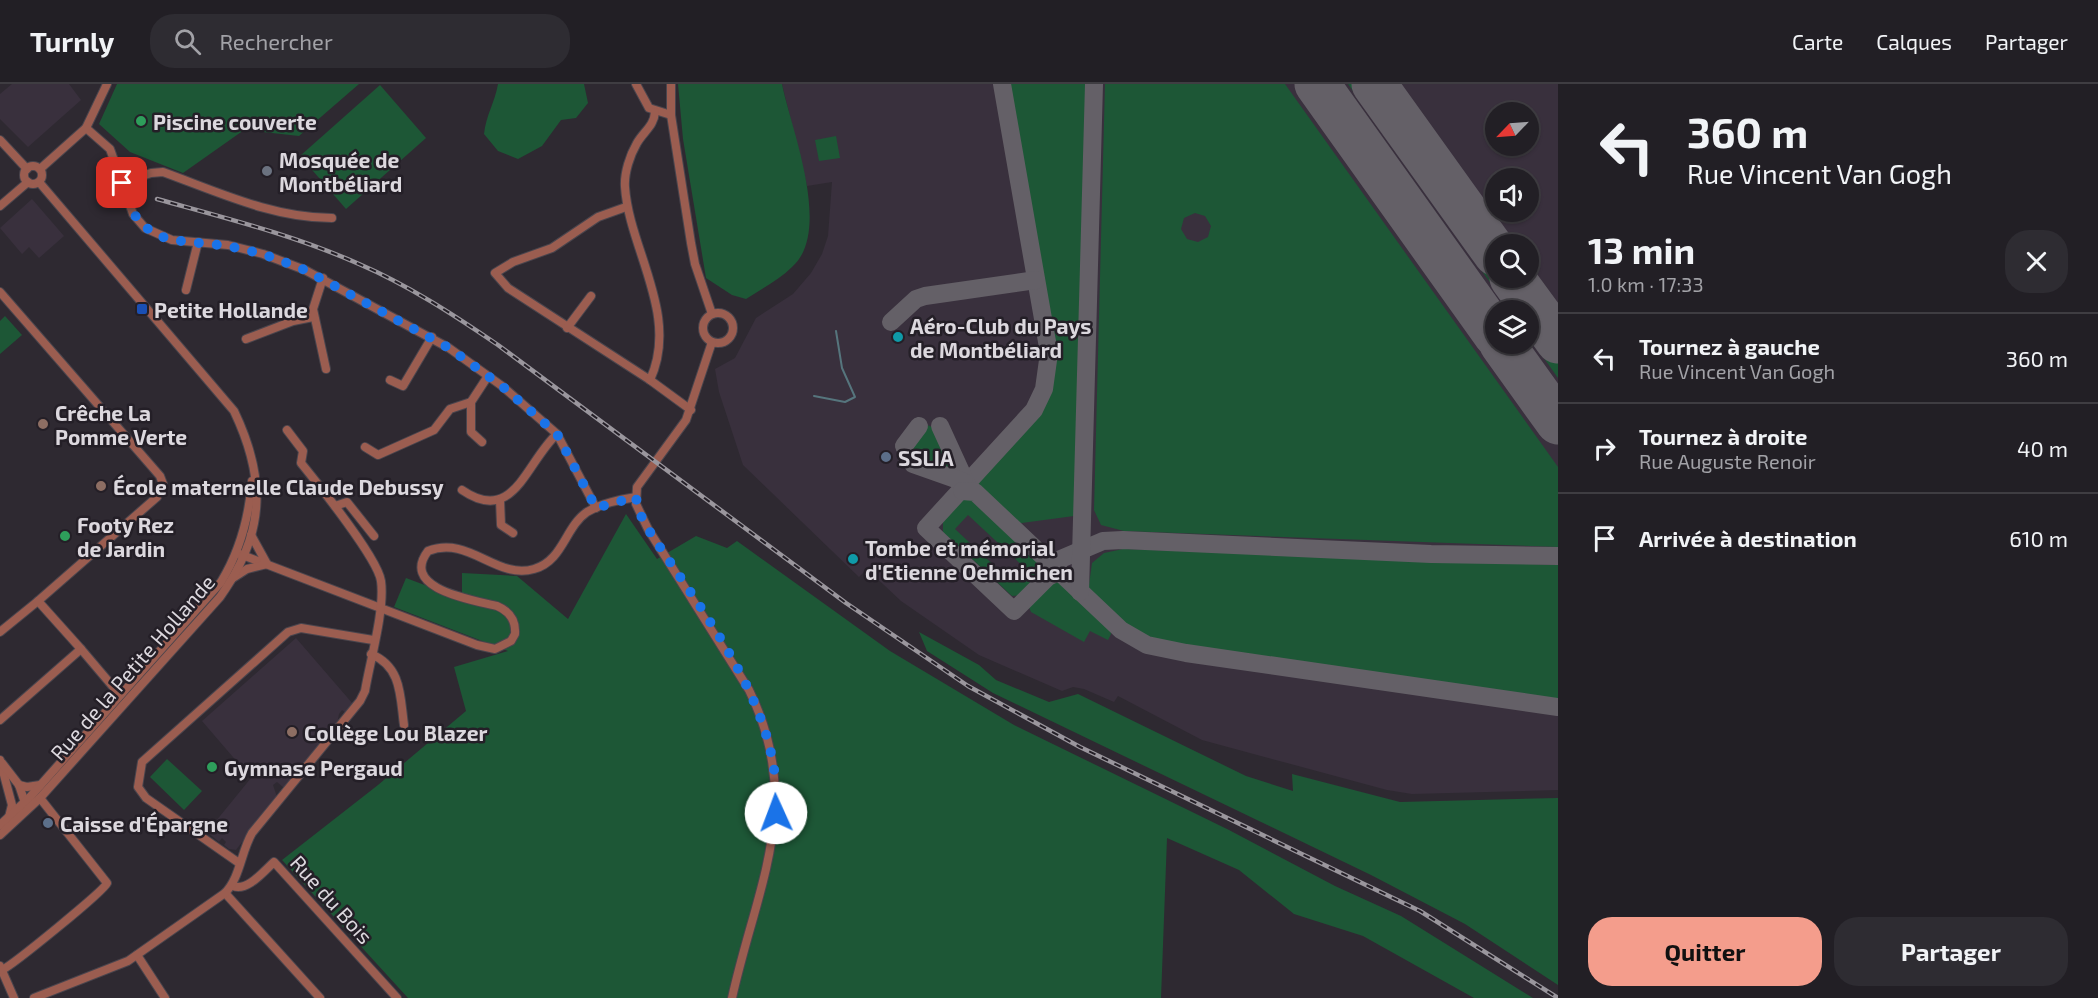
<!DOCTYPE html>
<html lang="fr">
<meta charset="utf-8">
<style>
:root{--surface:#221f25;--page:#2e2c32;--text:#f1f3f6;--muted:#a2a2a7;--line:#3f3d42;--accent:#f49d8c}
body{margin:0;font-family:"Exo 2",sans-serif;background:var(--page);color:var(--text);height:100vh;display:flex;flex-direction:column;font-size:22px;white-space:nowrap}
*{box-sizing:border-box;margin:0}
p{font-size:20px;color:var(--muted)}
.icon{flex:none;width:33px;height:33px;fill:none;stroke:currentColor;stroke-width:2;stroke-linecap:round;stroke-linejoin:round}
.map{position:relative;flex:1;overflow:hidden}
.panel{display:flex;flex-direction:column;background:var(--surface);width:540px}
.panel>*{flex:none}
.banner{background:#221f25;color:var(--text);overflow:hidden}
.needle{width:39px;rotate:245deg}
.fabs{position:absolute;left:1485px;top:18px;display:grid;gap:12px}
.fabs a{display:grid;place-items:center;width:54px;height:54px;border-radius:50%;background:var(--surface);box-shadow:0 2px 4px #0004,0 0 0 2px var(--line);font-size:30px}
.pin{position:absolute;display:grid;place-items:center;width:51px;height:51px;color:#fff;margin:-26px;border-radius:12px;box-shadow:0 3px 9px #0006}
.me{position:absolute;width:66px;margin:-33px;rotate:358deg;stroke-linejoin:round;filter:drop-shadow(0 0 4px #0008)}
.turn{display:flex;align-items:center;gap:21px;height:126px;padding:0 30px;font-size:27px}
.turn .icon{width:78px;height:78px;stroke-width:2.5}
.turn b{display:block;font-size:42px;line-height:51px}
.round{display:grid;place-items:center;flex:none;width:63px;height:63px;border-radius:24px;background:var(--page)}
.head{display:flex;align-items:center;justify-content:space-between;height:102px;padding:0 30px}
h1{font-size:36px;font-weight:700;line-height:45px}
.primary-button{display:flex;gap:12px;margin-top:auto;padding:12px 30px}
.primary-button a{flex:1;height:69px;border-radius:24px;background:var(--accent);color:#111;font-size:24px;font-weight:700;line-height:69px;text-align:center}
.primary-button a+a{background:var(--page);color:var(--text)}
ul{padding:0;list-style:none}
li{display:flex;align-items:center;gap:18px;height:90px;padding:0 30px;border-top:2px solid var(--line)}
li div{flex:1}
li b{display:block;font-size:22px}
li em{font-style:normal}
header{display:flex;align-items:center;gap:36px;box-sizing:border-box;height:84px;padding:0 30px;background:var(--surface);border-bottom:2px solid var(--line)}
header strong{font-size:28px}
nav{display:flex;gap:33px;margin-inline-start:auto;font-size:21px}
.search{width:420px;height:54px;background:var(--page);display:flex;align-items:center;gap:15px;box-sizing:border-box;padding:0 21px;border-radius:24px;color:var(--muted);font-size:22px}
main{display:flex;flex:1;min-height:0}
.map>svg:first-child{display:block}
</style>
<header>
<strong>Turnly</strong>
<div class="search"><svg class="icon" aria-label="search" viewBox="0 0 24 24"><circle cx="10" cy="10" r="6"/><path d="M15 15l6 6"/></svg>Rechercher</div>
<nav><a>Carte</a><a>Calques</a><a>Partager</a></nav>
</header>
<main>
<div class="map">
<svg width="1558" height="914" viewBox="0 0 1558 914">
<rect width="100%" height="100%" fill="#2e2931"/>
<g fill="#39303d" fill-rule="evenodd">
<path d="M 12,0 L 69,0 L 81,16 L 28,63 L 0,35 L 0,10 Z"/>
<path d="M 782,0 L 1558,0 L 1558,706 L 1412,710 L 1387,706 L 1202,656 L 1118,612 L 1114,618 L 1084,605 L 1073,603 L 1062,607 L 979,571 L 901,517 L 867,485 L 859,493 L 743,381 L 719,308 L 715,285 L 735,274 L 756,234 L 793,210 L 811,189 L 822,170 L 828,152 L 832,98 L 807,102 ZM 1496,28 L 1528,28 L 1528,62 L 1496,62 ZM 1496,94 L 1528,94 L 1528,128 L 1496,128 ZM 1496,160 L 1528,160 L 1528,194 L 1496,194 ZM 1496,226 L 1528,226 L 1528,260 L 1496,260 Z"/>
<path d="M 32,115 L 64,152 L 39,174 L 29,163 L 22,170 L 0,144 Z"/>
<path d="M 296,554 L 353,620 L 346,629 L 342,626 L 339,630 L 337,640 L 284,704 L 277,698 L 273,701 L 277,713 L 239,762 L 236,766 L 229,765 L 224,761 L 226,758 L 222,754 L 219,758 L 207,748 L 251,694 L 202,637 Z"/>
</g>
<g fill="#1d5736" fill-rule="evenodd">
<path d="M 117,0 L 359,0 L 299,52 L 244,46 L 183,89 L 130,68 L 99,40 Z"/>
<path d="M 498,0 L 584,0 L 588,19 L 576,34 L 561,36 L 542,62 L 518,75 L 498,67 L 484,50 C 486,31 495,18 498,0 Z"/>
<path d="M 678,0 L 782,0 C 791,45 833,147 792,183 C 779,196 761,205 746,215 L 732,211 L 706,194 L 683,55 Z"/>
<path d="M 1007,0 L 1086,0 L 1079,392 L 1074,432 L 1015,440 L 983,410 L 978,398 L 1041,326 L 1052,299 L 1054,272 Z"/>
<path d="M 1105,0 L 1285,0 L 1558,383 L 1558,463 L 1124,447 L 1101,441 L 1094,426 ZM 1195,129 L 1205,132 L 1211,142 L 1208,153 L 1198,158 L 1187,155 L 1181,145 L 1184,134 Z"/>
<path d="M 1348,0 L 1361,0 L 1495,187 L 1496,194 L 1500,194 L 1523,226 L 1510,226 Z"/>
<path d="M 380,1 L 426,54 L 346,125 L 300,72 Z"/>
<path d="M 836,52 L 840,74 L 819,77 L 815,56 Z"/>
<path d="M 5,232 L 22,251 L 0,270 L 0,237 Z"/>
<path d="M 1528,234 L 1558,275 L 1558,294 L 1529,253 Z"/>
<path d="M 927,341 L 935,344 L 955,392 L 914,378 L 905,370 C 906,360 917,344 927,341 Z"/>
<path d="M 962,413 L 972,413 L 1043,480 L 1044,490 L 1024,511 L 1012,512 L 943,448 L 943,434 ZM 968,431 L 1026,485 L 1013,499 L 955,445 Z"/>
<path d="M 626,430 L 657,475 L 696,452 L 727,464 L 737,457 L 890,567 L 1014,641 L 1229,746 L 1335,802 L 1401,832 L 1533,914 L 1474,914 L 1363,852 L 1294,830 L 1239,786 L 1167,754 L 1161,914 L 408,914 L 282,776 L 378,701 L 466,627 L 454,583 L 508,567 L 394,523 L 406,494 L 462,515 L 462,489 L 517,492 L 568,535 Z"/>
<path d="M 1123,465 L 1558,481 L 1558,617 L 1154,557 L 1120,539 L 1088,508 L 1092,479 L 1104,469 Z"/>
<path d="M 1058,495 L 1110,542 L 1111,550 L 1108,556 L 1090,547 L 1084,558 L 1031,528 L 1029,523 C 1033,513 1047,497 1058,495 Z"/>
<path d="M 919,548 L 979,581 L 996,596 L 1049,618 L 1078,610 L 1246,692 L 1293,707 L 1292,690 L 1400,718 L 1558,714 L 1558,901 L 1465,840 L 1371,791 L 993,609 L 927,567 Z"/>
<path d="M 167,675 L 202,707 L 184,726 L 150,693 Z"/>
</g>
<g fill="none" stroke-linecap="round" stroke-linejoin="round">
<path stroke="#56757d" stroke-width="2" d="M 814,312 L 845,318 L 855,313 L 842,284 L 836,247"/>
<g stroke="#646067" stroke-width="18">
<path d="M 1002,0 L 1049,269 L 1044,305 L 1034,326 L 926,444 L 1014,527 L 1048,493 L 1056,489 L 1061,490"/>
<path d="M 891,238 L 916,215 L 925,212 L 1036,196"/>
<path d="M 940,342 L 967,401"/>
<path d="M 904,362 L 919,342"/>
<path d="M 913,380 L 964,398"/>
<path d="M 962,407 L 975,408 L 1121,546 L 1147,561 L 1186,569 L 1558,623"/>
<path d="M 1050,489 L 1049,480 L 1103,457 L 1123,456 L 1431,470 L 1558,472"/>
<path d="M 1080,508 L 1094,0"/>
</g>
<g stroke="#646067" stroke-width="45">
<path d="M 1317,0 L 1496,251"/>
<path d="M 1374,0 L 1496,170"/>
<path d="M 1512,194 L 1558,257"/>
<path d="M 1502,260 L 1558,338"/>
</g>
<g stroke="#4a454d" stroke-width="10">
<g id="minor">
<path d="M 636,0 L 649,24 L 671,31"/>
<path d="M 671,0 L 671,31 L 691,159 L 695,180 L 712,230"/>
<path d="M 86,44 L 110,65 L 133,130 L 145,144 L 172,156 L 228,161 L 263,170 L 305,186 L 449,264 L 502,302 L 557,350 L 596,424"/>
<path d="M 0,56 L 27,85"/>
<circle cx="33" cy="91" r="9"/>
<path d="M 40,85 L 86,44 L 107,0"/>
<path d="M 122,99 L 151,89 L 163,88 C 218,108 273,134 332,134"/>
<path d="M 0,122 L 28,98"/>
<path d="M 626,123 L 598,133 L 552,164 L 513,178 L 495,189 L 508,204 L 650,296 L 691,326"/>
<path d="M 323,194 L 313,225 L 326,285"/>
<path d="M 186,206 L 198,158"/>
<path d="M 0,208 L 160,392 L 163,400 L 157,413 L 38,517 L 81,565 L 0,636"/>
<circle cx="718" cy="244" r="15"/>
<path d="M 567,244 L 591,212"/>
<path d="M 246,255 L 293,237 L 313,233"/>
<path d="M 712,258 L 686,336 L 637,403 L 636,420 L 648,445 L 749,606 C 805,720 757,801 732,914"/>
<path d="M 390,296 L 403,302 L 432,253"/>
<path d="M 650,296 C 680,231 629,165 625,103 C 624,89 630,71 637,59 C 644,47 654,42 655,28"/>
<path d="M 471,318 L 471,348 L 482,358"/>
<path d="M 365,363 L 378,371 L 434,346 L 450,325 L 471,318 L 488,292"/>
<path d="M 462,406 C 514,442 526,378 557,350"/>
<path d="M 500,416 L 501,441 L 513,449"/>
<path d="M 335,422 L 347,418 L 374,452"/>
<path d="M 237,469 L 477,561 L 495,565 L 511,557 L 515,550 C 516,536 509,527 497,522 C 473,516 399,505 428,467 C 469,451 496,496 534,485 C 563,477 565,443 587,428 C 602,419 619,416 636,413"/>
<path d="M 233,494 L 247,485 L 267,480 L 251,451"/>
<path d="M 0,548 L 38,517"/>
<path d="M 81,565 L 120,611"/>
<path d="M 371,570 C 402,583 400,612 404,641"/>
<path d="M 0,676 L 12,721 L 9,733"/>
<path d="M 2,679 L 19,701 L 25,719"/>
<path d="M 19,701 L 27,703 L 40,701"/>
<path d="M 0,741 L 30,713 L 221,498 C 240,467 249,433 252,397"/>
<path d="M 0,751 L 40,714 L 220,513 C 265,450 267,396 234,327 L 39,98"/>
<path d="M 239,779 L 146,714 L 138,703 L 142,678 L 288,548 L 301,544 L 373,556"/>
<path d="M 233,802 C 247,808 264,787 274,778 L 397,914"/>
<path d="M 225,809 L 320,914"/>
<path d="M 137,871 L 165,914"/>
<path d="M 0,882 L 14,914"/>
<path d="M 2,886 C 14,880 104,807 107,799 L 40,714"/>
<path d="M 34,914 L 128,877 L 225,809 C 240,794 241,768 252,749 L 360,617 L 365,607 C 370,577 385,526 381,497 C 378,475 318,400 301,379 L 303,367 L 287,346"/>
</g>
</g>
<use href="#minor" stroke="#9b5d50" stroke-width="8"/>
<g stroke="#9a969d" stroke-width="4.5">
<path id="rail" d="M 157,115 C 225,134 294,151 359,180 C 408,201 454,231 498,261 L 846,519 L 968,602 L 1080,663 L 1420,827 L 1558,914"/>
</g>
<use href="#rail" stroke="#241f27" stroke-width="2" stroke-dasharray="7" stroke-linecap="butt"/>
</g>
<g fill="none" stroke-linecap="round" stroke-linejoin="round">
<path stroke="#1a73e8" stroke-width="10" stroke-dasharray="0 18" d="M 122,99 L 138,138 L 157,151 L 172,156 L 228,162 L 263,170 L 305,186 L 449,264 L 502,302 L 557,350 L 596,424 L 636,413 L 638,426 L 648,445 C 702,529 783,624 776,729"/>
</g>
<g fill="#2e9e5b" stroke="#241f27" stroke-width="2">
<circle cx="141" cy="37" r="6"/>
<circle cx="65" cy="452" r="6"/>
<circle cx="212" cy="683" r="6"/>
</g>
<circle fill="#6b7280" stroke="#241f27" stroke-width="2" cx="267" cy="87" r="6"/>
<rect fill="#1a4fb4" stroke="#241f27" stroke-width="2" x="136" y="219" width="12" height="12" rx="3"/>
<g fill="#0f9aa8" stroke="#241f27" stroke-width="2">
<circle cx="898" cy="253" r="6"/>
<circle cx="853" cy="475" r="6"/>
</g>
<g fill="#8d6e63" stroke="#241f27" stroke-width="2">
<circle cx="43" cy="340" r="6"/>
<circle cx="101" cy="402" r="6"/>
<circle cx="292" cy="648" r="6"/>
</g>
<g fill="#5c6f8a" stroke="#241f27" stroke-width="2">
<circle cx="886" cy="373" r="6"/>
<circle cx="48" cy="739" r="6"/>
</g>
<g text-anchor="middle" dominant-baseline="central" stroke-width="5" stroke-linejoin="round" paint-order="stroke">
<g font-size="21" font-weight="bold" fill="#dcd8de" stroke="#241f27" text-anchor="start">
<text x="153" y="37">Piscine couverte</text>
<text x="279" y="75">Mosquée de<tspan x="279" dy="24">Montbéliard</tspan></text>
<text x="154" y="225">Petite Hollande</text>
<text x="910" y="241">Aéro-Club du Pays<tspan x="910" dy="24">de Montbéliard</tspan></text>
<text x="55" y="328">Crêche La<tspan x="55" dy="24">Pomme Verte</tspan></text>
<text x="898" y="373">SSLIA</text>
<text x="113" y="402">École maternelle Claude Debussy</text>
<text x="77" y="440">Footy Rez<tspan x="77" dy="24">de Jardin</tspan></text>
<text x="865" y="463">Tombe et mémorial<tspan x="865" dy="24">d'Etienne Oehmichen</tspan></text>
<text x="304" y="648">Collège Lou Blazer</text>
<text x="224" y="683">Gymnase Pergaud</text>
<text x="60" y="739">Caisse d'Épargne</text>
</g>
<g font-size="21" fill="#dcd8de" stroke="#241f27">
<text transform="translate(132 583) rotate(-49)">Rue de la Petite Hollande</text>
<text transform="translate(332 815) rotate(48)">Rue du Bois</text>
</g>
</g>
</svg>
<div class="fabs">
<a><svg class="needle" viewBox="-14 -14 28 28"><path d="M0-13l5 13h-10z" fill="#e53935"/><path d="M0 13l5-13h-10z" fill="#a2a2a7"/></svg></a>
<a><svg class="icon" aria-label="sound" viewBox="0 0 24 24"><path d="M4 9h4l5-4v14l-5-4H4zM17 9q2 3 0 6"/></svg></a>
<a><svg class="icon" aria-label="search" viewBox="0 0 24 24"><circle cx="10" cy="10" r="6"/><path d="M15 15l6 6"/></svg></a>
<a><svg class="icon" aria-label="layers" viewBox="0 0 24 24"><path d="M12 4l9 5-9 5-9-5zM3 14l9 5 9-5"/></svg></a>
</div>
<div class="pin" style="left:122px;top:99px;background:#d93025"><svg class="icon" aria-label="arrive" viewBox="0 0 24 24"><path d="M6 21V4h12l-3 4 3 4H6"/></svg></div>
<svg class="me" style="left:776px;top:729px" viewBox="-20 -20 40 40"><circle r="19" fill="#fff"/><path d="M0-13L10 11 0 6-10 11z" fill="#1a73e8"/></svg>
</div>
<section class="panel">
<div class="banner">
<div class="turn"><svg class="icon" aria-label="left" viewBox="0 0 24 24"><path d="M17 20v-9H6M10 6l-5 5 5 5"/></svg><div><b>360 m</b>Rue Vincent Van Gogh</div></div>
</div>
<div class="head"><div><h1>13 min</h1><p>1.0 km · 17:33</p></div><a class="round"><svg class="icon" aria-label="close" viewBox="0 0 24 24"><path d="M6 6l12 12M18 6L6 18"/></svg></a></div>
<ul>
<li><svg class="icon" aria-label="left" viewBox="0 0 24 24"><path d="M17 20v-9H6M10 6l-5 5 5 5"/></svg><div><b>Tournez à gauche</b><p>Rue Vincent Van Gogh</p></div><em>360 m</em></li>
<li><svg class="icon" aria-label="right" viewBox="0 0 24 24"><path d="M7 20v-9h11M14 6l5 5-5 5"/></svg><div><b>Tournez à droite</b><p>Rue Auguste Renoir</p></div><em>40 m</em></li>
<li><svg class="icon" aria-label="arrive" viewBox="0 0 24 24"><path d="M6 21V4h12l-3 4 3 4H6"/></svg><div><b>Arrivée à destination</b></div><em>610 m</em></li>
</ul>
<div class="primary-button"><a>Quitter</a><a>Partager</a></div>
</section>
</main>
